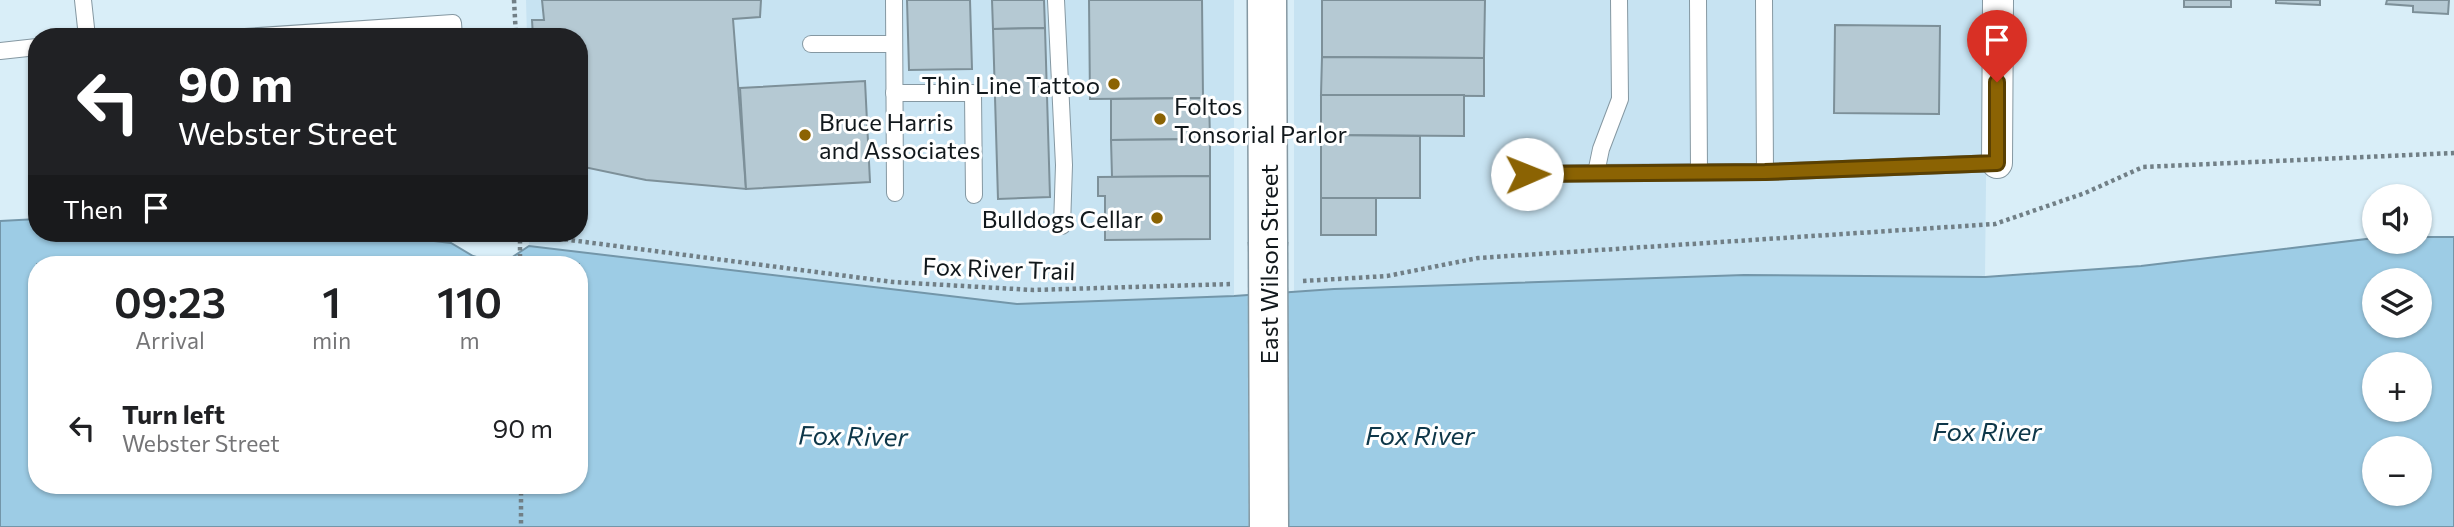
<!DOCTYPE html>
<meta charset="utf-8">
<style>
:root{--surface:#fff;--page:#f2f2f2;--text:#202124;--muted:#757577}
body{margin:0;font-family:Commissioner,sans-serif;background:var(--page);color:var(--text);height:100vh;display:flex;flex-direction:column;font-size:26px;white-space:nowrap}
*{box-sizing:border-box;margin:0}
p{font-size:23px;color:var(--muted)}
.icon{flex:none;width:38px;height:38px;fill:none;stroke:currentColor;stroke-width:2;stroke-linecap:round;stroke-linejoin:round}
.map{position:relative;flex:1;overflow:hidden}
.drawer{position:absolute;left:28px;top:256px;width:560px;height:238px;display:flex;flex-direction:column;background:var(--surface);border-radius:28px;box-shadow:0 2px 5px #0004}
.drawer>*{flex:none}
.top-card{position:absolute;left:28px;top:28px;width:560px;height:214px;border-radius:28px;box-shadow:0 2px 5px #0004;background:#202124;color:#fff;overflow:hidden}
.controls{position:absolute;left:2362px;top:184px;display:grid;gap:14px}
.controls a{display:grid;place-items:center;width:70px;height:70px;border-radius:50%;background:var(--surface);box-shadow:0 2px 5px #0004;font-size:35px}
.pin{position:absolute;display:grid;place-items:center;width:60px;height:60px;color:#fff;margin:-72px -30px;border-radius:50% 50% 50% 0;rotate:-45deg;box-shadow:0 0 7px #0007}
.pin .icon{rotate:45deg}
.me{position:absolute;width:77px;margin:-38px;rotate:89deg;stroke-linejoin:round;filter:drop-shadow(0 0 5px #0008)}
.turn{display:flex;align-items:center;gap:24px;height:147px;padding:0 35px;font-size:32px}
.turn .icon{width:91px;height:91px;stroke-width:2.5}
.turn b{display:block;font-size:49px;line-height:60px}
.then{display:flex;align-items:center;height:66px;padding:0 35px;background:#0003;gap:14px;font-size:26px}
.eta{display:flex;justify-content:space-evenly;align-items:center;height:119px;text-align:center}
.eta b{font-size:42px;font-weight:600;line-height:49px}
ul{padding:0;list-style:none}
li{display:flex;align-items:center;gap:21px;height:105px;padding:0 35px}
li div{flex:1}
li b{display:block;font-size:26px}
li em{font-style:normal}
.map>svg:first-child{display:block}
</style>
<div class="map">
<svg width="2454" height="527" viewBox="0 0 2454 527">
<rect width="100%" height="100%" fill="#d9eef8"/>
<g fill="#c7e3f2">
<path d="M 526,0 L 1234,0 L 1234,296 L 1017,304 L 529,246 L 529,233 L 579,233 L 579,37 L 527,37 Z"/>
<path d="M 1294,0 L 1988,0 L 1985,277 L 1744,275 L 1294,291 Z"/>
</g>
<path fill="#9dcce5" stroke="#7396a9" stroke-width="2" fill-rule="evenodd" d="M 37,219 L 37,233 L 366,233 L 451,243 L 473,256 L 494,262 L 511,258 L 529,246 L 1017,304 L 1234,296 L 1334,289 L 1744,275 L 1985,277 L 2141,266 L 2375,238 L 2375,242 L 2420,242 L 2420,237 L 2454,237 L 2454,527 L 0,527 L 0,221 ZM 37,264 L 579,264 L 579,485 L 37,485 ZM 2375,280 L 2420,280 L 2420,326 L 2375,326 ZM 2375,364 L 2420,364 L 2420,410 L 2375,410 ZM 2375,448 L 2420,448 L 2420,494 L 2375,494 Z"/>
<g fill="#b5c9d3" stroke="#7d9099" stroke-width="2">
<path d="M 542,0 L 761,0 L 760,17 L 733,19 L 746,189 L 646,180 L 579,166 L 579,37 L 533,37 L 532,20 L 544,20 Z"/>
<path d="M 907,0 L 970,0 L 972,69 L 909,70 Z"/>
<path d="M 992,0 L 1044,0 L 1045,28 L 993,29 Z"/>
<path d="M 1089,0 L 1202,0 L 1203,98 L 1090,99 Z"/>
<path d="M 1322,0 L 1485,0 L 1484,58 L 1322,57 Z"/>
<rect x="2184" y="0" width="47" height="7"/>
<path d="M 2276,0 L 2320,0 L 2320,5 L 2276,3 Z"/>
<path d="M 2387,0 L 2449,0 L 2448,14 L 2413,12 L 2413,6 L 2386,4 Z"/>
<path d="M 1835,25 L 1940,26 L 1939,114 L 1834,113 Z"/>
<path d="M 1045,28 L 1050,197 L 998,199 L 993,29 Z"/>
<path d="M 1322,57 L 1484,58 L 1484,96 L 1321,95 Z"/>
<path d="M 865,81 L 870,182 L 746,189 L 740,88 Z"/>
<path d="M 1321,95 L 1464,95 L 1464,136 L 1321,135 Z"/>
<path d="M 1209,98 L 1210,139 L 1111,140 L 1111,99 Z"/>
<path d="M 1321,135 L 1420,136 L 1420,198 L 1321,198 Z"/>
<path d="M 1210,139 L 1210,176 L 1112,177 L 1111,140 Z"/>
<path d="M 1210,176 L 1210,239 L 1105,240 L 1105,196 L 1098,196 L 1098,177 Z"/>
<rect x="1321" y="198" width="55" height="37"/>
</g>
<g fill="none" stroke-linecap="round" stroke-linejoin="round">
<g stroke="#8598a2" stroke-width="18">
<g id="lane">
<path d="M 83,0 L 87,37"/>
<path d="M 894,0 L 895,193"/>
<path d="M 1056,0 L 1064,165 L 1062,226"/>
<path d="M 1698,0 L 1699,172"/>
<path d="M 1764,0 L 1765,172"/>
<path d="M 245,37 L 453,23 L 454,37"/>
<path d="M 811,44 L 894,44"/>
<path d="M 0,51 L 37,47"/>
<path d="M 894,93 L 973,93 L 974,195"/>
<path d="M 1596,173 L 1765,172 L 1997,163"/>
<path d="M 1527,174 L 1596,173 L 1601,149 L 1620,99 L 1619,0"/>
</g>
</g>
<g stroke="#8598a2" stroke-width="32">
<path id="street" d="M 1997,163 L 1998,0"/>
</g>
<g stroke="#8598a2" stroke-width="41">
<path id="secondary" d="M 1267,0 L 1268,242"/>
</g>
<g stroke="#717f86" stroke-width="4.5" stroke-dasharray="3.5 3.5" stroke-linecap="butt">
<path d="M 514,0 L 516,37"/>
<path d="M 516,233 L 893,282 L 1033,290 L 1232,284"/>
<path d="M 1303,281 L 1387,276 L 1478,258 L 1995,224 L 2085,193 L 2143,167 L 2454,153"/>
<path d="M 521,485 L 521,527"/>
</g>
<use href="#lane" stroke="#fff" stroke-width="16"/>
<use href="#street" stroke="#fff" stroke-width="30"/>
<use href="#secondary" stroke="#fff" stroke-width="38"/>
<g stroke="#8598a2" stroke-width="41" stroke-linecap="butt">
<path id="secondary-bridge" d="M 1268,242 L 1269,527"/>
</g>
<path stroke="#717f86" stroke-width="4.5" stroke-dasharray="3.5 3.5" stroke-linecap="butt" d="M 520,233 L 520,264"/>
<use href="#secondary-bridge" stroke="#fff" stroke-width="38"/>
</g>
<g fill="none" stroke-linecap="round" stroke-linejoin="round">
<g stroke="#5a4002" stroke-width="18">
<path id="route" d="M 1527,174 L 1765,172 L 1997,163 L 1997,82"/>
</g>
<use href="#route" stroke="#8b6303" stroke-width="12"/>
</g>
<g fill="#8b6303" stroke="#fff" stroke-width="2.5">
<circle cx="1114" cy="84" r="7"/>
<circle cx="1160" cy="119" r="7"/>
<circle cx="805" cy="135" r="7"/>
<circle cx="1157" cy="218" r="7"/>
</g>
<g text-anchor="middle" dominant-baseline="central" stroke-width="6" stroke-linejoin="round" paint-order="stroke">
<g font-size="24" fill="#11181c" stroke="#fff" text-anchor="end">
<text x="1100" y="84">Thin Line Tattoo</text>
<text x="1174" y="105" text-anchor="start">Foltos<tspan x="1174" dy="28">Tonsorial Parlor</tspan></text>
<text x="819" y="121" text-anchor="start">Bruce Harris<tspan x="819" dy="28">and Associates</tspan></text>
<text x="1143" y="218">Bulldogs Cellar</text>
</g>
<g font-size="24" fill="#11181c" stroke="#fff">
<text transform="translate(1268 264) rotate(-90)">East Wilson Street</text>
<text transform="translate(999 268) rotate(2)">Fox River Trail</text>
</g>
<g font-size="26" font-style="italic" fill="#0e3749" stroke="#fff">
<text x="1987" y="430">Fox River</text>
<text x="1420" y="434">Fox River</text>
<text transform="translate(853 435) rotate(1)">Fox River</text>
</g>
</g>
</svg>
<div class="controls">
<a><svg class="icon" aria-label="sound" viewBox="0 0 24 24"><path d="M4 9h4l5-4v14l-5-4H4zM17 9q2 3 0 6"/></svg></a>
<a><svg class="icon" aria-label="layers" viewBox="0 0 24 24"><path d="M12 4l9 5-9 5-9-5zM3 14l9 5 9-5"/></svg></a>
<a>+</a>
<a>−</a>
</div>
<div class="pin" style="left:1997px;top:82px;background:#d93025"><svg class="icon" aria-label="arrive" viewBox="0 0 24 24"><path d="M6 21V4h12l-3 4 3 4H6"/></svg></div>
<svg class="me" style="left:1527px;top:174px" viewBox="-20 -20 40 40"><circle r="19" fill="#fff"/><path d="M0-13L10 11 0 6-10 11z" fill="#8b6303"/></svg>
<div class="top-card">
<div class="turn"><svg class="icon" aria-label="left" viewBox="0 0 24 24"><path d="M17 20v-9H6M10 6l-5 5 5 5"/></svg><div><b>90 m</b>Webster Street</div></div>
<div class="then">Then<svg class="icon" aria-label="arrive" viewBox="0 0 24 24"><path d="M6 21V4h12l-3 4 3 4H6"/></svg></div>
</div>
<section class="drawer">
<div class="eta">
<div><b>09:23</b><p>Arrival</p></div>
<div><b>1</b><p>min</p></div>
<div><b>110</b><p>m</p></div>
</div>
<ul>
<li><svg class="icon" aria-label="left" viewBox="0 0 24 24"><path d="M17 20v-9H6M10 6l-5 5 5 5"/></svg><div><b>Turn left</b><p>Webster Street</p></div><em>90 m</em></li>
</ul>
</section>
</div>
